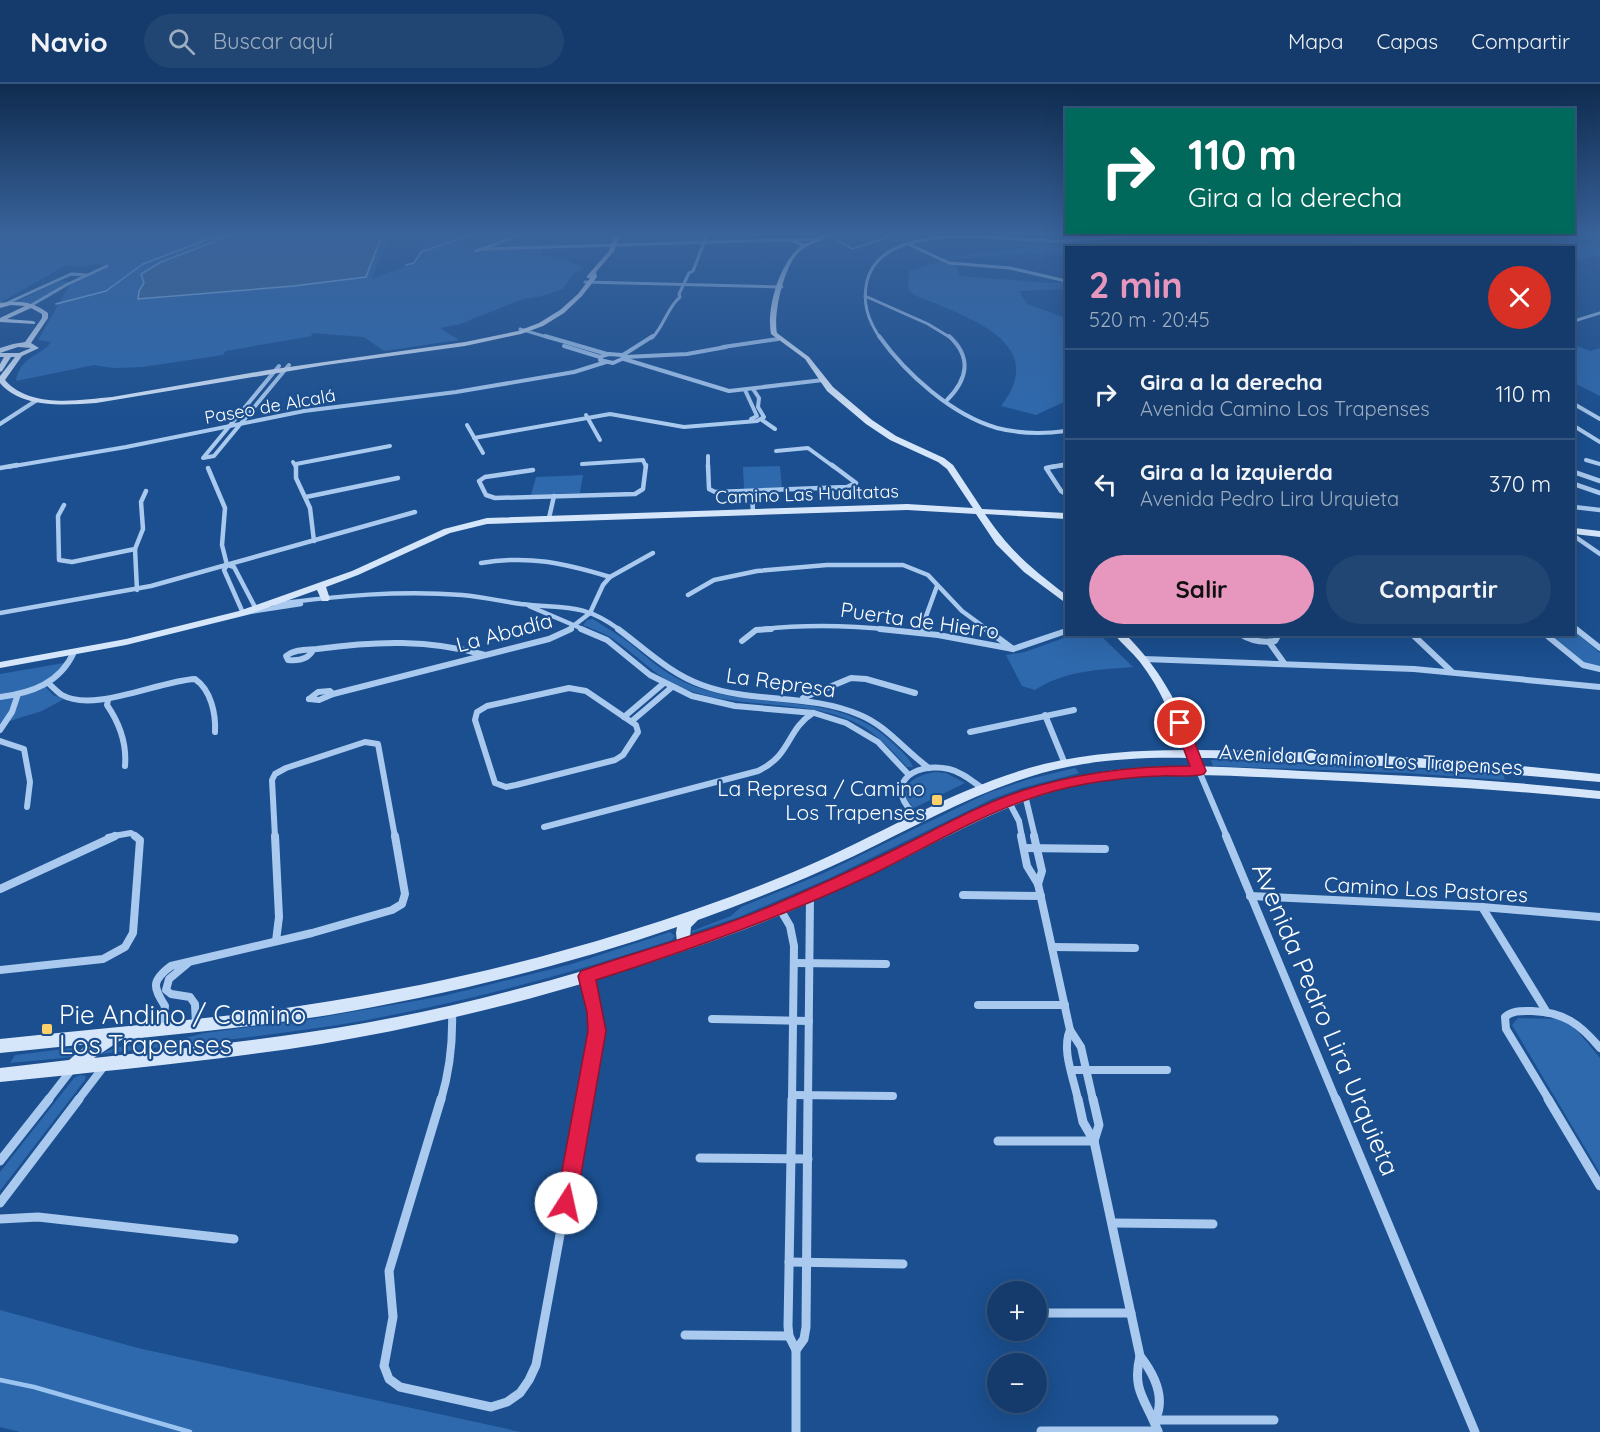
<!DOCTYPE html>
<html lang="es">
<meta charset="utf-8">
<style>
:root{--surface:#143b6b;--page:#214673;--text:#f1f3f6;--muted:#9dadc1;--line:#33557e;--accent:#e797bd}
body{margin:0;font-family:Quicksand,sans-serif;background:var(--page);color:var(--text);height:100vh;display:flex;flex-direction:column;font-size:22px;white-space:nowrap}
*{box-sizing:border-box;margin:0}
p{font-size:20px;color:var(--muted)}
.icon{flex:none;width:33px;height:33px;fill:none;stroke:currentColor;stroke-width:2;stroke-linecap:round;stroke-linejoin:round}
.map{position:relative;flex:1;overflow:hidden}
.panel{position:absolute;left:1065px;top:162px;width:510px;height:390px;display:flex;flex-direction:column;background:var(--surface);border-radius:0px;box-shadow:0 6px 24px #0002,0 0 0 2px var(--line)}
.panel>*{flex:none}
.top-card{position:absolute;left:1065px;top:24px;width:510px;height:126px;border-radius:0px;box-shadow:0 6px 24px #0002,0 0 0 2px var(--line);background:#00695c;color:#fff;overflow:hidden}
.fabs{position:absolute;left:987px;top:1197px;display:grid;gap:12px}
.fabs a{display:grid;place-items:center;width:60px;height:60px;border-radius:50%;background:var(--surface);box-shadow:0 6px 24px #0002,0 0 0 2px var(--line);font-size:30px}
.pin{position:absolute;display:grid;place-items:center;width:51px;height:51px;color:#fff;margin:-26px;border:3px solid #fff;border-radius:50%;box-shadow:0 2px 6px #0007}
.me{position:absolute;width:66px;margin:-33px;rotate:10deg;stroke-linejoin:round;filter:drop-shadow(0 0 4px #0008)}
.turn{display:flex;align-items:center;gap:21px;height:126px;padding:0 24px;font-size:27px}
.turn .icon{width:78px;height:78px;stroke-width:2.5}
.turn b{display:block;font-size:42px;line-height:51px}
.round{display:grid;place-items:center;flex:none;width:63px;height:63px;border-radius:32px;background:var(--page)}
.head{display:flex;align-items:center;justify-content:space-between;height:102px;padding:0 24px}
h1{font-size:36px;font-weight:800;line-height:45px;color:var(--accent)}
.button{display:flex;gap:12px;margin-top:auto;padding:12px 24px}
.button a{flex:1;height:69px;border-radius:36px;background:var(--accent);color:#111;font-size:24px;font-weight:800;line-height:69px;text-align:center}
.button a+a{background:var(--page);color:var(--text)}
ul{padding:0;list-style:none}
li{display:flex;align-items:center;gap:18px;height:90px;padding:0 24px;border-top:2px solid var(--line)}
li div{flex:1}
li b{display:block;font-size:22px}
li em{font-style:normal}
header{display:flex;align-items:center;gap:36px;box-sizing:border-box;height:84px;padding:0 30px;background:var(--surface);border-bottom:2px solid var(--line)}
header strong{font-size:28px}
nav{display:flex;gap:33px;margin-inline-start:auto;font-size:21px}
.search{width:420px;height:54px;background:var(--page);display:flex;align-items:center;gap:15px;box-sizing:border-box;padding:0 21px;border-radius:33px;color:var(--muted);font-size:22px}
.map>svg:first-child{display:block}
</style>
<header>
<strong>Navio</strong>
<div class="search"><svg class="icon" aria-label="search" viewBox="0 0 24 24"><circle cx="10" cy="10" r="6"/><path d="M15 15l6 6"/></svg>Buscar aquí</div>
<nav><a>Mapa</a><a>Capas</a><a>Compartir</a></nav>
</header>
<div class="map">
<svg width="1600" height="1348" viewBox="0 0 1600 1348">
<rect width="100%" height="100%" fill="#1b4f8f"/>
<g fill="#2e69ad">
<path d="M 0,151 L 390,151 L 372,194 L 414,180 L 423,167 L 423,151 L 442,151 L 425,153 L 449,154 L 447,151 L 461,155 L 453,159 L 490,166 L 542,165 L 541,171 L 561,174 L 585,184 L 573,190 L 563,205 L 542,212 L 523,215 L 460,240 L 440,244 L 459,256 L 384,267 L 364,253 L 311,249 L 312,252 L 226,267 L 223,271 L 142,283 L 113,284 L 94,281 L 16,297 C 20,272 40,273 51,258 L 38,256 L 69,202 L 110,182 L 96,180 L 81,183 L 66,181 L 0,219 Z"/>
<path d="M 1140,151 L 1241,153 L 1185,163 L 1066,164 L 1066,171 L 1034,170 L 948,175 L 943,179 L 956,182 L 960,192 L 1049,199 L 1066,198 L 1066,205 L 1019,207 L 1027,220 L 1066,234 L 1066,317 L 1036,331 L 1001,322 C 1046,264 981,239 937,220 C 927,216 914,213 908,205 L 909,187 L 939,178 L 943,173 Z"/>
<path d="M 1316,151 L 1537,151 L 1600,163 L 1600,172 L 1574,175 L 1574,164 L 1376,164 Z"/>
<path d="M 60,197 L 70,198 L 33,219 L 14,219 Z"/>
<path d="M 1574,261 L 1590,267 L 1600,264 L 1600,312 L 1574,299 Z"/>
<path d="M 780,382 L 782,404 L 744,405 L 743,383 Z"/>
<path d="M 583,391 L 580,409 L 531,411 L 536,393 Z"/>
<path d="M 593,535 C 603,542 614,548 624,555 C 649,574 665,592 696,603 C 765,628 841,605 897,663 C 903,669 911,676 913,683 L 907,683 C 894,669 881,654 864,643 C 811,612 741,628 682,604 C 656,593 638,572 616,557 C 606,549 594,546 583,541 L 587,536 Z"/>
<path d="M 1574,547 L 1600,569 L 1600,582 L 1586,580 L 1551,551 L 1574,550 Z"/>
<path d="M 1072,551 L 1100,551 L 1133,583 C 1098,586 1066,586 1035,606 L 1022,602 L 1006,571 L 1025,568 Z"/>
<path d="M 64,579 L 55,591 L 42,599 L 53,611 L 64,615 L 42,627 L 0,640 L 0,590 Z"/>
<path d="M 1211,676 L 1503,689 L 1505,696 L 1406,689 L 1213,682 Z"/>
<path d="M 1075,684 L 1079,689 L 1022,704 L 992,715 L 830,794 L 739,833 L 691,849 L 692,847 L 731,832 L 741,823 L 824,789 L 988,709 L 1029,695 Z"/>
<path d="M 935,688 L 946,689 L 965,699 L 914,724 L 907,716 C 902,697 919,691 935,688 Z"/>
<path d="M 670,848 L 675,852 L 672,856 C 563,892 452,922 338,941 C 259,953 179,961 99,970 L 118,963 L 170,958 L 204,949 L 306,936 L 443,912 L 572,880 Z"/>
<path d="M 1518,934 L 1564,935 L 1575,944 L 1600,974 L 1600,1089 L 1512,941 Z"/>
<path d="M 72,964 L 74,973 L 10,979 L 15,971 Z"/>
<path d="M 80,991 L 86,992 L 85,996 L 0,1107 L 0,1088 L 74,994 Z"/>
<path d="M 0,1226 L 138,1264 L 521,1348 L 20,1348 L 0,1343 Z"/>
</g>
<path fill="#3c6290" stroke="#9cc4f0" stroke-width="1.5" d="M 232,151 L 382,151 L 366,193 L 294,202 L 138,215 L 139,207 L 144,199 L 141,190 L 161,178 Z"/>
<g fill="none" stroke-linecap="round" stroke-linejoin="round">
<g stroke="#9cc4f0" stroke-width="1.5">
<path d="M 832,153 L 852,165 L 894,151"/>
<path d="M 406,181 L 414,179 L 421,168 L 471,151"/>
<path d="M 56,220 L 106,207 L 143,180 L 214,153 L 232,151"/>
</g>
<path stroke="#9cc4f0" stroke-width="4.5" d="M 0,1296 L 34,1303 L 190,1348"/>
<g stroke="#a9c9ee" stroke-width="3">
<path d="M 908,160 L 949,179 L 1010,184 L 1066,197"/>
<path d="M 482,165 L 818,155"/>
<path d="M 476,167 L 520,151"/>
<path d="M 585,198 L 782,203"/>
<path d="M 865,212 L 928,240 L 951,254"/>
<path d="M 0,220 L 5,220 L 71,190 L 87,191"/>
<path d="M 30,222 L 66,201 L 107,182"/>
<path d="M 1574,237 L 1600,229"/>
<path d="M 520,245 L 550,254"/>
<path d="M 652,254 C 664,242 667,224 680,213 L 679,210 L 689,189 L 693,187 L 707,151"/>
<path d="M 880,254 C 868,236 862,219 867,197 C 883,133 1009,157 1056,157 C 1081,157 1106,154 1130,151"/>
</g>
<g stroke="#a9c9ee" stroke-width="4">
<path d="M 545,252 L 607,270"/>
<path d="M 879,252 C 906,290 952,331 997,344 C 1020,350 1043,350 1066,347"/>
<path d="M 564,262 L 600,273"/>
<path d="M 723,263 L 778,255"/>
<path d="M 609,270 L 622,271 L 624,274 L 613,279 L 600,276 L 602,272 Z"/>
<path d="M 623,271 L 653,252"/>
<path d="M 625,273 L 687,270 L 726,263"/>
<path d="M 624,275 L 729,307 L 823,296"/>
<path d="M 279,282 L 203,374 L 214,372 L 289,281"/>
<path d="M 745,306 L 757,332 L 751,335"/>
<path d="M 947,316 C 968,295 972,273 949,252"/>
<path d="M 1574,320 L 1600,335"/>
<path d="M 586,331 L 600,356"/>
<path d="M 762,336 L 775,345"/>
<path d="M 0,340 L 37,316"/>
<path d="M 467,341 L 483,369"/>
<path d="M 1574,342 L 1600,358"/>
<path d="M 474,354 L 610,330 L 684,343 L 757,337 L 764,333 L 758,323 L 759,314 L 753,305"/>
<path d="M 776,367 L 808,364 L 834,383"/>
<path d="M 708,372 L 708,383"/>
<path d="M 1586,376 L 1600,380"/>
<path d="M 293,378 L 296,383"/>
<path d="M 296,380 L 390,362"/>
<path d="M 582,380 L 643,376 L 646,383"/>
<path d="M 8,383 L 126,363 L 304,327 L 456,308 L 574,288 L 606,278"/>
<path d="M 1049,383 L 1066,381"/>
</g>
<g stroke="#a9c9ee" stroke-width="4.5">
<path d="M 296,381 L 296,394 L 310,424 L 314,457"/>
<path d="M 708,381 L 709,405 L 715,408 L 847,403 L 856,399 L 832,381"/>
<path d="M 1063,381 L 1046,384 L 1061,407 L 1066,410"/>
<path d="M 0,384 L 17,381"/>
<path d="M 208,384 L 225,424 L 222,461 L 227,481 L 224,486 L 243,529 L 301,520"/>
<path d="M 533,386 L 485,393 L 479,397 L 486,411 L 495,414 L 635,410 L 643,405 L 646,381"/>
<path d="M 1574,388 L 1600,397"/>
<path d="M 1574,400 L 1600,409"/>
<path d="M 752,407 L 753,429"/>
<path d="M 306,413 L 398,394"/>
<path d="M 64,421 L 58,432 L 59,476 L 72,478 L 135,465"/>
<path d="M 1574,423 L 1600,426"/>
<path d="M 549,434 L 554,412"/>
<path d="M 1574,452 L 1600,470"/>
<path d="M 481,479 C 529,471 564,479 610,493"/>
<path d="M 228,481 L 234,483 L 256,525"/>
<path d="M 137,506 L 135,465 L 143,445 L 141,418 L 146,407"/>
<path d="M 688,511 L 714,496 L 757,487 L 827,481 L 903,481 L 928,491 L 962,527 L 988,546"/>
<path d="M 275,520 C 337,512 400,506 462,511 C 482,513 501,517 521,520 C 564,525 582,518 620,546"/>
<path d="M 529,522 L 585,546"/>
<path d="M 0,529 L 151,502 L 415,428"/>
<path d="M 1574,543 L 1578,546"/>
<path d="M 568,546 L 590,529 L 603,501 L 610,493 L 653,469"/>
<path d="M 756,546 C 802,540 847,541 894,546"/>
<path d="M 921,546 L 937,502"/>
</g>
<g stroke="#a9c9ee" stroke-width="6">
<path d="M 581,545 L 607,556 L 650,591 L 692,612 L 735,622 L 814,629 L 846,639 L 878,658 L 909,691"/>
<path d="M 618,545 C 644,564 670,590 702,601 C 753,620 810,609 860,631 C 887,642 905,667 929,684"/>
<path d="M 880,545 L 938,551 L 1013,565 L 1066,547"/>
<path d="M 986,545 L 1013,565"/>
<path d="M 1576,545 L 1600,564"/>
<path d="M 920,549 L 922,545"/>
<path d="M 1240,550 C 1251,557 1262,559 1275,557 L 1279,550"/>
<path d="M 1412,550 L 1451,587"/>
<path d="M 1545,550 L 1583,581 L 1600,585"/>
<path d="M 742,557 L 756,546 L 771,545"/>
<path d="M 1269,558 L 1284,579"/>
<path d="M 313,566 C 308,576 298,577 288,576 L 286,572 C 295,565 306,566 317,565 C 375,557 429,555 485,571"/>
<path d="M 1144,575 L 1414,585 L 1600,603"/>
<path d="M 48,599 C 53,603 57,608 62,611 C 94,629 158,597 195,595 C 211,606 216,630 215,648"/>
<path d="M 569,604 L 586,607 L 636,641 L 638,648 L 623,671 L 615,676 L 516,701 L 506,703 L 495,699 L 475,636 L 477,628 L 487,622 Z"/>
<path d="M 0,613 C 32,609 60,599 74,568"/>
<path d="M 803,614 L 851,594 L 866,595 L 915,609"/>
<path d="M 309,615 L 319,616 L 333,610 L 549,555 L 571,545"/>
<path d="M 309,615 L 318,608 L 330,607 L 333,610"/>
<path d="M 108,616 L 107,621 C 120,640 127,659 125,682"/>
<path d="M 1045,631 L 1065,680"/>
<path d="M 624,633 L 664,599"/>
<path d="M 632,637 L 672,603"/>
<path d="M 0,646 L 12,628 L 18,610"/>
<path d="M 970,648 L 1074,626"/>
<path d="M 0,657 L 24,665 L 30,698 L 27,723"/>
<path d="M 1199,687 L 1227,753"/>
<path d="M 1025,711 L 1035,753"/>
<path d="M 1009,718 L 1019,737 L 1022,753"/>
<path d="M 919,734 C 880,703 912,677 949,685 C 962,688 972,697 982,704"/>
<path d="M 544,743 L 758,687 C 792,671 786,646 813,629"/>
<path d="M 108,753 L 131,749 L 137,753"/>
<path d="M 275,753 L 272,696 L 275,690 L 286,684 L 365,658 L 378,660 L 395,753"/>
</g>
<g stroke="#a9c9ee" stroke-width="8">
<path d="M 275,752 L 279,833 L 276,857"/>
<path d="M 1021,752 L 1027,782 L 1038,800 L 1070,946 L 1081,963 L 1093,1016"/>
<path d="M 1034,752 L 1042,787 L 1038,800"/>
<path d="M 1226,752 L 1336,1016"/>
<path d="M 1024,764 L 1105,765"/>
<path d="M 0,805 L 115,752"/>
<path d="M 963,811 L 1041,812"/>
<path d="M 1250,812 L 1482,823 L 1600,833"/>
<path d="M 1482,823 L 1546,927"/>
<path d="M 780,825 L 790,842 L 794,862 L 792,1016"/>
<path d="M 1052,863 L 1135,864"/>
<path d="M 794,879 L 886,880"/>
<path d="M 187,880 L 169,895 L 166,906 L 171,910 L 190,913 L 195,920 L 196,941"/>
<path d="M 0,886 L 103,875 L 125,863 L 133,849 L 140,756 L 135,752"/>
<path d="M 978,921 L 1065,921"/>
<path d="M 712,935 L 809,937"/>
<path d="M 156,944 L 164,931 L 165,922 C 153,903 151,897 171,882 L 312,849 L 392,826 L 402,820 L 405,810 L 395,752"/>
<path d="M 1070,946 C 1061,966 1074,995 1078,1016"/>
<path d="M 1072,986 L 1167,986"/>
<path d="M 792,1011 L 893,1012"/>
<path d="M 48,1016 L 72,985"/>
<path d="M 78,1016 L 105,981"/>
<path d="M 441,1016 C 450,986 453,959 452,928"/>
<path d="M 585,1016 L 596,957 L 595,928 L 587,892"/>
<path d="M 808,1016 L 810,813"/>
<path d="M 1549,1016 L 1506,945 L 1505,933 C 1513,926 1522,927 1532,927 C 1564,928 1580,940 1600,964"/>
</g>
<g stroke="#a9c9ee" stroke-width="9">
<path d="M 441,1015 L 389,1187 L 393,1233 L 384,1282 L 389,1295 L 400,1303 L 491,1323 L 507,1318 L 520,1309 L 529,1296 L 536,1281 L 585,1015"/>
<path d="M 792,1015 L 788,1242 L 789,1252 L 796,1266 L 796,1348"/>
<path d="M 1078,1015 L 1083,1038 L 1094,1057 L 1140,1272 C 1154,1290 1166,1314 1155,1336"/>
<path d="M 1093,1015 L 1099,1041 L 1094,1057"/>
<path d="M 1336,1015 L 1475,1348"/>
<path d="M 1548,1015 L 1600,1102"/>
<path d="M 998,1057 L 1094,1057"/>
<path d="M 700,1074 L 808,1075"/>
<path d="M 0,1077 L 49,1015"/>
<path d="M 0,1119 L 79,1015"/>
<path d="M 0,1135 L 38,1133 L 234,1155"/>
<path d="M 1112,1139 L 1213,1140"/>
<path d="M 789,1178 L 903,1180"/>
<path d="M 1036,1229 L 1131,1229"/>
<path d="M 685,1251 L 789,1252"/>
<path d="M 796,1266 L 804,1255 L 806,1243 L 808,1015"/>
<path d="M 1140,1272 C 1131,1308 1148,1318 1158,1348"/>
<path d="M 1155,1336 L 1274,1336"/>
<path d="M 1041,1347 L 1158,1347"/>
</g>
<g fill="#d6e6fa" fill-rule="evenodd">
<path d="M 614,151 L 620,151 L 614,167 L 596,188 L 597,193 L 582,212 L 564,229 L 543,242 L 521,250 L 465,262 L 326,281 L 96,319 C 65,321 22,325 0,299 L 0,292 L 15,273 L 11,273 L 2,287 L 0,288 L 0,280 L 4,273 L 0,273 L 0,269 L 19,269 L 31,264 L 18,263 L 0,269 L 0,264 L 13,260 L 25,258 L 42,234 L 42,230 L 31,224 L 7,235 L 33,237 L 35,238 L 35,240 L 0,238 L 0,234 L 25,222 L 11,221 L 0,224 L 0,220 C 16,215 35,218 48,229 L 48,234 L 31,259 L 39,264 L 22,272 L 5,296 C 30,325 79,316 112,313 L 268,286 L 465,258 L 518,247 L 539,239 L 560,226 L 578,210 L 590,194 L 587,194 L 587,192 L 609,167 Z"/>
<path d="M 823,151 L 833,151 C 821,157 809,160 799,168 C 784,182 773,230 777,249 L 809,273 L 833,303 L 872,336 L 896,352 L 944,374 L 953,381 L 982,425 L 1066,429 L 1066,435 L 985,430 C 1010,467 1031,484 1066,511 L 1066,518 L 1063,517 L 1024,488 L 996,460 L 976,430 L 907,426 L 487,440 L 450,449 L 358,491 L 326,503 L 330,515 L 328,517 L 322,517 L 317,506 L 247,531 L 126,561 L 0,584 L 0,578 L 126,555 L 239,527 L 352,487 L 444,445 L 487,434 L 907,420 L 973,424 L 947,385 L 938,378 L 890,356 L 866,340 L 827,307 L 805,275 L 771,250 C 766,224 780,178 801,162 L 787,156 L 790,154 L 805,160 Z"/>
<path d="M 1574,444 L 1600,447 L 1600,453 L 1574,450 Z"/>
<path d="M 1114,550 L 1125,550 C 1159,583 1180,622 1196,666 C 1331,667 1466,675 1600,690 L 1600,698 L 1448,685 L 1211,674 L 1200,674 L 1198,678 L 1190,678 L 1187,674 C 1139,673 1089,676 1042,689 C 976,708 916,742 854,772 C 803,796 751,817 698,836 L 691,843 L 690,853 C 756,830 820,803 883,773 C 940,745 995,715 1057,698 C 1136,675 1221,683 1302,687 C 1402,691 1501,696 1600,707 L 1600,715 C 1501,705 1402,700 1302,695 C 1231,692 1158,686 1087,699 C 1016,713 953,750 889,782 C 824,814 758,842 690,865 C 570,907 446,939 321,960 C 215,977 107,987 0,998 L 0,984 L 69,976 L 88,960 L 0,969 L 0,955 C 110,943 222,935 331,917 C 431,901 530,878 626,848 C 693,827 759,804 823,775 C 895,742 965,700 1044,680 C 1090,669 1137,666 1185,666 C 1173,635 1160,604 1140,578 C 1132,568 1122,560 1114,550 ZM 677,843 L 676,849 L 677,858 C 575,891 471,920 365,939 C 275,955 185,964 94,974 L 121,956 C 190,949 260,942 329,931 C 447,911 564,882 677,843 Z"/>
</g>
</g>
<linearGradient id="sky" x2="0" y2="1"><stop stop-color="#0f2b4f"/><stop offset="0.44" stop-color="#39639b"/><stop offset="1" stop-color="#39639b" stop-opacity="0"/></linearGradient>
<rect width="1600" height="340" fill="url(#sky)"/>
<path fill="#e11d48" stroke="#92132f" stroke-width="1.5" d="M 1180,635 L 1187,639 L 1206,687 L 1204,690 C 1190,694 1173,691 1159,692 C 1115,694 1070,700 1029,715 C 974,734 924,765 873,790 C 783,833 690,866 596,896 L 606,947 L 576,1119 L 573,1126 L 566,1129 L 559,1126 L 556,1119 L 588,947 L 587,928 L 578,892 L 581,887 C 646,865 714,847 778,819 C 822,800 866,780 910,758 C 946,740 982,720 1021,707 C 1076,689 1133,682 1190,682 L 1174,639 Z"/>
<g fill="#ffd166" stroke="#1b4f8f" stroke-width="2">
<rect x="931" y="710" width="12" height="12" rx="3"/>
<rect x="41" y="939" width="12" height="12" rx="3"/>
</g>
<g text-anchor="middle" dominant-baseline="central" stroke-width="4.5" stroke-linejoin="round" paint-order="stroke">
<g font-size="18" fill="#fff" stroke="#1b4f8f">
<text transform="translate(270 322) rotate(-10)">Paseo de Alcalá</text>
<text transform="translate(807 410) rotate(-2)">Camino Las Hualtatas</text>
</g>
<g font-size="21" fill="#fff" stroke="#1b4f8f">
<text transform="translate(920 536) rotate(8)">Puerta de Hierro</text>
<text transform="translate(504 548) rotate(-15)">La Abadía</text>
<text transform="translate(781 598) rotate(8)">La Represa</text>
<text transform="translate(1371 675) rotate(3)">Avenida Camino Los Trapenses</text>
<text transform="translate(1426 805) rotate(3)">Camino Los Pastores</text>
</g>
<g font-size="21" fill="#fff" stroke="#1b4f8f" text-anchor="end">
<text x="925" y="704">La Represa / Camino<tspan x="925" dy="24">Los Trapenses</tspan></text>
</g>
<g font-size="26" fill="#fff" stroke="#1b4f8f" text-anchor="start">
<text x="59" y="930">Pie Andino / Camino<tspan x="59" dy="30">Los Trapenses</tspan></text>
</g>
<g font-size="26" fill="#fff" stroke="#1b4f8f">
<text transform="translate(1326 935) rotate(67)">Avenida Pedro Lira Urquieta</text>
</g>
</g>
</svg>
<div class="fabs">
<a>+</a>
<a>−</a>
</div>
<div class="pin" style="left:1180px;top:639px;background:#d93025"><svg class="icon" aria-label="arrive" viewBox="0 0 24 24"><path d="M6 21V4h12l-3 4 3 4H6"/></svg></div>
<svg class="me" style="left:566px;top:1119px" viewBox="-20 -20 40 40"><circle r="19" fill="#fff"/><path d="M0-13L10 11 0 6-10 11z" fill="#e11d48"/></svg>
<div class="top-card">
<div class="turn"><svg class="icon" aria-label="right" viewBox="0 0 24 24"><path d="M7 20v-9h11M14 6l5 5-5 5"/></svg><div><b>110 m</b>Gira a la derecha</div></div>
</div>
<section class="panel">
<div class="head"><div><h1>2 min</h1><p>520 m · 20:45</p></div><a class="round" style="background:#d93025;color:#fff"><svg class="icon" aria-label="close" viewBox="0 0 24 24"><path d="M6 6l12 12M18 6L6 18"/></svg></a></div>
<ul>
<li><svg class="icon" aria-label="right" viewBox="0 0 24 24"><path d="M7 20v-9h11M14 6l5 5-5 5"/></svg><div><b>Gira a la derecha</b><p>Avenida Camino Los Trapenses</p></div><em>110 m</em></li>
<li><svg class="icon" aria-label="left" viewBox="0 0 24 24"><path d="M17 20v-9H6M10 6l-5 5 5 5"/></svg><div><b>Gira a la izquierda</b><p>Avenida Pedro Lira Urquieta</p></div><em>370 m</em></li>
</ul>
<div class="button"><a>Salir</a><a>Compartir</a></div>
</section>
</div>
